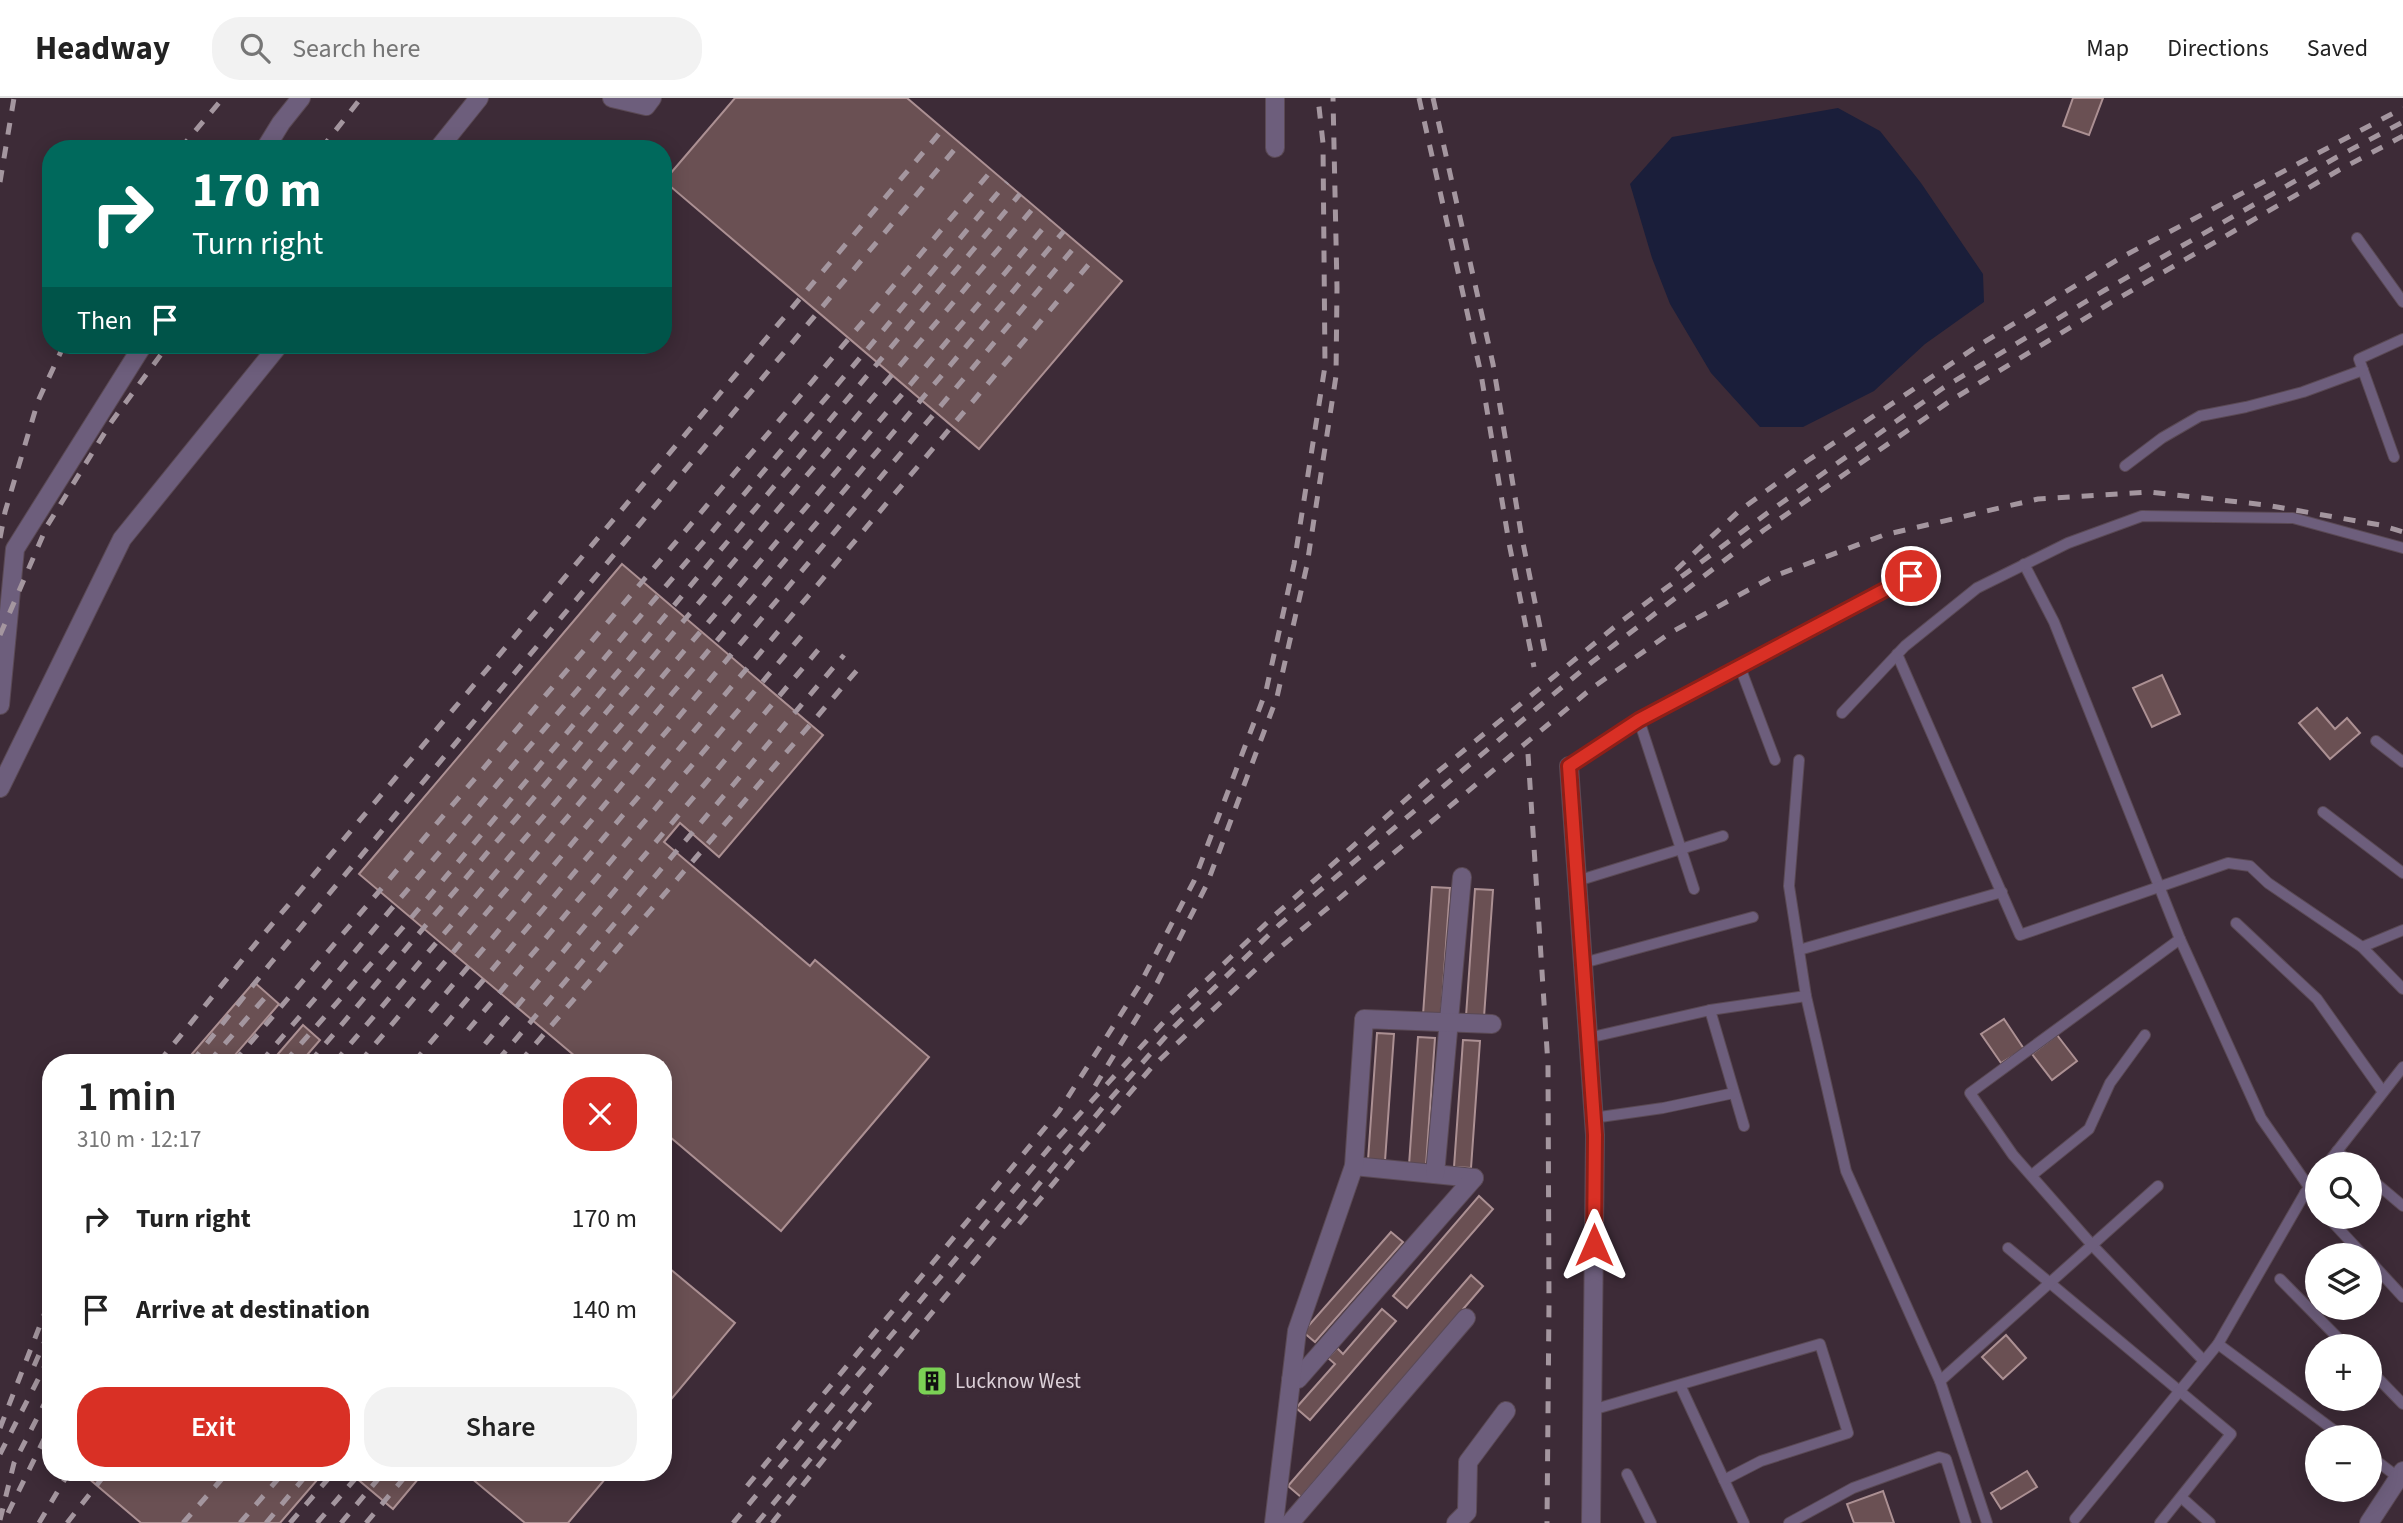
<!DOCTYPE html>
<meta charset="utf-8">
<style>
:root{--surface:#fff;--page:#f2f2f2;--text:#222;--muted:#767676;--line:#e0e0e0;--accent:#d93025}
body{margin:0;font-family:"Source Sans 3",sans-serif;background:var(--page);color:var(--text);height:100vh;display:flex;flex-direction:column;font-size:26px;white-space:nowrap}
*{box-sizing:border-box;margin:0}
p{font-size:23px;color:var(--muted)}
.icon{flex:none;width:38px;height:38px;fill:none;stroke:currentColor;stroke-width:2;stroke-linecap:round;stroke-linejoin:round}
.map{position:relative;flex:1;overflow:hidden}
.drawer{position:absolute;left:42px;top:956px;width:630px;height:427px;display:flex;flex-direction:column;background:var(--surface);border-radius:28px;box-shadow:0 4px 18px #0003}
.drawer>*{flex:none}
.banner{position:absolute;left:42px;top:42px;width:630px;height:214px;border-radius:28px;box-shadow:0 4px 18px #0003;background:#00695c;color:#fff;overflow:hidden}
.fabs{position:absolute;left:2305px;top:1054px;display:grid;gap:14px}
.fabs a{display:grid;place-items:center;width:77px;height:77px;border-radius:50%;background:var(--surface);box-shadow:0 4px 18px #0003;font-size:35px}
.pin{position:absolute;display:grid;place-items:center;width:60px;height:60px;color:#fff;margin:-30px;border:4px solid #fff;border-radius:50%;box-shadow:0 2px 7px #0007}
.me{position:absolute;width:77px;margin:-38px;rotate:0deg;stroke-linejoin:round;filter:drop-shadow(0 0 5px #0008)}
.turn{display:flex;align-items:center;gap:24px;height:147px;padding:0 35px;font-size:32px}
.turn .icon{width:91px;height:91px;stroke-width:2.5}
.turn b{display:block;font-size:49px;line-height:60px}
.then{display:flex;align-items:center;height:66px;padding:0 35px;background:#0003;gap:14px;font-size:26px}
.round{display:grid;place-items:center;flex:none;width:74px;height:74px;border-radius:28px;background:var(--page)}
.headline{display:flex;align-items:center;justify-content:space-between;height:119px;padding:0 35px}
h1{font-size:42px;font-weight:600;line-height:52px}
.button{display:flex;gap:14px;margin-top:auto;padding:14px 35px}
.button a{flex:1;height:80px;border-radius:28px;background:var(--accent);color:#fff;font-size:28px;font-weight:600;line-height:80px;text-align:center}
.button a+a{background:var(--page);color:var(--text)}
ul{padding:0;list-style:none}
li{display:flex;align-items:center;gap:21px;height:91px;padding:0 35px}
li div{flex:1}
li b{display:block;font-size:26px}
li em{font-style:normal}
header{display:flex;align-items:center;gap:42px;box-sizing:border-box;height:98px;padding:0 35px;background:var(--surface);border-bottom:2px solid var(--line)}
header strong{font-size:33px}
nav{display:flex;gap:38px;margin-inline-start:auto;font-size:24px}
.search{width:490px;height:63px;background:var(--page);display:flex;align-items:center;gap:18px;box-sizing:border-box;padding:0 24px;border-radius:28px;color:var(--muted);font-size:26px}
.map>svg:first-child{display:block}
</style>
<header>
<strong>Headway</strong>
<div class="search"><svg class="icon" aria-label="search" viewBox="0 0 24 24"><circle cx="10" cy="10" r="6"/><path d="M15 15l6 6"/></svg>Search here</div>
<nav><a>Map</a><a>Directions</a><a>Saved</a></nav>
</header>
<div class="map">
<svg width="2403" height="1425" viewBox="0 0 2403 1425">
<rect width="100%" height="100%" fill="#3d2b37"/>
<path fill="#1a1e3a" d="M 1838,10 L 1880,33 L 1921,85 L 1983,176 L 1984,204 L 1925,246 L 1874,293 L 1803,329 L 1760,329 L 1711,275 L 1670,206 L 1652,160 L 1630,86 L 1672,39 Z"/>
<g fill="#6a5053" stroke="#ac9093" stroke-width="2">
<path d="M 735,0 L 907,0 L 1122,183 L 979,351 L 664,83 Z"/>
<path d="M 2073,0 L 2103,0 L 2089,37 L 2063,28 Z"/>
<path d="M 622,466 L 823,637 L 719,759 L 680,725 L 664,744 L 810,868 L 815,862 L 929,959 L 781,1133 L 663,1033 L 663,964 L 582,964 L 359,776 Z"/>
<path d="M 2162,577 L 2180,616 L 2152,629 L 2133,590 Z"/>
<path d="M 2317,610 L 2335,631 L 2347,620 L 2360,635 L 2330,661 L 2299,625 Z"/>
<path d="M 1432,789 L 1450,790 L 1441,918 L 1423,917 Z"/>
<path d="M 1475,791 L 1493,792 L 1484,919 L 1466,918 Z"/>
<path d="M 254,884 L 279,906 L 229,964 L 185,964 Z"/>
<path d="M 2004,921 L 2024,951 L 2001,965 L 1981,936 Z"/>
<path d="M 303,927 L 320,942 L 301,964 L 271,964 Z"/>
<path d="M 1377,935 L 1394,936 L 1385,1063 L 1368,1062 Z"/>
<path d="M 2057,937 L 2077,963 L 2052,982 L 2032,956 Z"/>
<path d="M 1418,939 L 1435,940 L 1426,1068 L 1409,1067 Z"/>
<path d="M 1463,942 L 1480,943 L 1471,1070 L 1454,1069 Z"/>
<path d="M 1479,1098 L 1493,1111 L 1407,1210 L 1393,1198 Z"/>
<path d="M 1391,1134 L 1403,1144 L 1315,1244 L 1303,1234 Z"/>
<path d="M 663,1165 L 735,1225 L 663,1311 Z"/>
<path d="M 1471,1177 L 1483,1188 L 1301,1399 L 1288,1388 Z"/>
<path d="M 1382,1211 L 1396,1223 L 1310,1322 L 1296,1310 L 1335,1266 L 1328,1260 L 1337,1250 L 1343,1256 Z"/>
<path d="M 2006,1237 L 2026,1260 L 2003,1281 L 1982,1259 Z"/>
<path d="M 935,1270 L 945,1277 L 928,1297 L 919,1290 Z"/>
<path d="M 2027,1373 L 2037,1389 L 2001,1411 L 1991,1395 Z"/>
<path d="M 81,1374 L 324,1374 L 280,1425 L 141,1425 Z"/>
<path d="M 349,1374 L 424,1374 L 393,1411 Z"/>
<path d="M 464,1374 L 611,1374 L 568,1425 L 525,1425 Z"/>
<path d="M 1883,1393 L 1894,1425 L 1854,1425 L 1847,1406 Z"/>
</g>
<g fill="none" stroke-linecap="round" stroke-linejoin="round">
<g stroke="#5a4954" stroke-width="12">
<g id="service">
<path d="M 2357,140 L 2403,204"/>
<path d="M 2394,359 L 2359,261 L 2403,241"/>
<path d="M 2125,368 L 2162,340 L 2200,318 L 2246,309 L 2303,294 L 2363,272"/>
<path d="M 2024,466 L 2054,524 L 2180,841 L 2261,1020 L 2309,1089"/>
<path d="M 1897,556 L 2020,837 L 2228,765 L 2250,768 L 2268,785 L 2362,849 L 2403,891"/>
<path d="M 1740,569 L 1775,662"/>
<path d="M 1842,615 L 1905,548 L 1977,490 L 2068,445 L 2142,418 L 2293,420 L 2403,450"/>
<path d="M 1639,622 L 1694,791"/>
<path d="M 2376,643 L 2403,664"/>
<path d="M 1799,662 L 1789,788 L 1806,898 L 1846,1073 L 1940,1283"/>
<path d="M 1569,668 L 1639,622 L 1911,478"/>
<path d="M 2323,714 L 2403,775"/>
<path d="M 1577,783 L 1723,738"/>
<path d="M 2236,825 L 2317,901 L 2383,994"/>
<path d="M 2180,841 L 1970,995 L 2013,1057 L 2093,1148 L 2204,1263"/>
<path d="M 2362,849 L 2403,832"/>
<path d="M 1799,852 L 2002,794"/>
<path d="M 1583,865 L 1753,819"/>
<path d="M 1710,912 L 1806,898"/>
<path d="M 1588,940 L 1710,912 L 1744,1028"/>
<path d="M 1593,1020 L 1663,1010 L 1734,995"/>
<path d="M 2337,1053 L 2352,1066"/>
<path d="M 2327,1066 L 2403,969"/>
<path d="M 2032,1077 L 2089,1031 L 2110,985 L 2145,937"/>
<path d="M 2317,1079 L 2305,1095 L 2317,1108"/>
<path d="M 2370,1080 L 2403,1108"/>
<path d="M 2327,1118 L 2363,1157"/>
<path d="M 2008,1150 L 2231,1336 L 2160,1425"/>
<path d="M 2370,1163 L 2403,1199"/>
<path d="M 2280,1181 L 2346,1248"/>
<path d="M 2218,1246 L 2343,1339"/>
<path d="M 2370,1272 L 2403,1306"/>
<path d="M 1680,1287 L 1744,1425"/>
<path d="M 1592,1312 L 1820,1246 L 1848,1335 L 1761,1363 L 1724,1382"/>
<path d="M 2370,1358 L 2399,1380"/>
<path d="M 1627,1376 L 1651,1425"/>
<path d="M 2182,1400 L 2210,1425"/>
<path d="M 2075,1421 L 2218,1246 L 2305,1095"/>
<path d="M 1789,1425 L 1853,1390 L 1939,1359 L 1946,1361 L 1966,1425"/>
<path d="M 1987,1425 L 1940,1283 L 2158,1088"/>
</g>
</g>
<g stroke="#5a4954" stroke-width="20">
<g id="minor">
<path d="M 612,0 L 646,8 L 652,0"/>
<path d="M 1275,50 L 1275,0"/>
<path d="M 265,51 L 281,25 L 301,0"/>
<path d="M 438,51 L 479,0"/>
<path d="M 0,607 L 15,451 L 143,247"/>
<path d="M 1569,668 L 1595,1037 L 1591,1425"/>
<path d="M 0,690 L 122,441 L 279,247"/>
<path d="M 1354,1068 L 1474,1080"/>
<path d="M 1435,1076 L 1462,779"/>
<path d="M 1291,1282 L 1298,1281 L 1474,1080"/>
<path d="M 1274,1425 L 1297,1233 L 1354,1068 L 1364,921 L 1492,926"/>
<path d="M 1290,1425 L 1466,1220"/>
<path d="M 1456,1425 L 1467,1414 L 1468,1364 L 1506,1313"/>
<path d="M 2369,1425 L 2403,1373"/>
</g>
</g>
<use href="#service" stroke="#6d5e7c" stroke-width="10"/>
<use href="#minor" stroke="#6d5e7c" stroke-width="18"/>
<g stroke="#a4969f" stroke-width="5" stroke-dasharray="12 12" stroke-linecap="butt">
<path d="M 1419,0 L 1481,276 L 1509,445 L 1534,569"/>
<path d="M 1433,0 L 1493,266 L 1521,435 L 1546,559"/>
<path d="M 180,51 L 223,0"/>
<path d="M 321,51 L 361,0"/>
<path d="M 0,84 L 14,0"/>
<path d="M 0,440 L 5,414 L 38,303 L 64,247"/>
<path d="M 1676,472 L 1739,413 L 1807,363 L 1976,249 L 2122,159 L 2403,10"/>
<path d="M 0,537 L 47,428 L 112,323 L 168,247"/>
<path d="M 1528,656 L 1548,967 L 1549,1205 L 1547,1425"/>
<path d="M 430,914 L 1078,145"/>
<path d="M 468,932 L 808,530"/>
<path d="M 485,946 L 824,545"/>
<path d="M 498,962 L 844,557"/>
<path d="M 159,964 L 252,850 L 943,31"/>
<path d="M 192,964 L 270,866 L 960,45"/>
<path d="M 209,964 L 268,896"/>
<path d="M 234,964 L 992,72"/>
<path d="M 261,964 L 865,254 L 1007,84"/>
<path d="M 285,964 L 411,820 L 1020,96"/>
<path d="M 310,964 L 1035,108"/>
<path d="M 335,964 L 1050,122"/>
<path d="M 360,964 L 1064,133"/>
<path d="M 414,964 L 1095,159"/>
<path d="M 520,964 L 858,571"/>
<path d="M 1095,988 L 1152,895 L 1207,786 L 1277,599 L 1307,467 L 1336,278 L 1337,190 L 1333,0"/>
<path d="M 1019,1126 L 1151,970 L 1270,858 L 1592,590 L 1670,535 L 1772,479 L 1884,437 L 2038,401 L 2149,394 L 2266,407 L 2380,427 L 2403,434"/>
<path d="M 34,1268 L 51,1229"/>
<path d="M 0,1330 L 51,1199"/>
<path d="M 0,1356 L 51,1256"/>
<path d="M 747,1388 L 1059,1013 L 1139,888 L 1194,783 L 1266,593 L 1294,466 L 1325,268 L 1323,45 L 1318,0"/>
<path d="M 8,1415 L 51,1327"/>
<path d="M 0,1422 L 14,1365 L 51,1293"/>
<path d="M 39,1425 L 69,1374"/>
<path d="M 67,1425 L 107,1374"/>
<path d="M 183,1425 L 228,1374"/>
<path d="M 240,1425 L 284,1374"/>
<path d="M 266,1425 L 309,1374"/>
<path d="M 290,1425 L 334,1374"/>
<path d="M 317,1425 L 361,1374"/>
<path d="M 341,1425 L 384,1374"/>
<path d="M 366,1425 L 409,1374"/>
<path d="M 733,1425 L 1055,1043 L 1172,915 L 1275,817 L 1429,681 L 1623,522 L 1766,416 L 1943,290 L 2105,192 L 2337,59 L 2403,24"/>
<path d="M 757,1425 L 1103,1009 L 1175,928 L 1279,827 L 1444,688 L 1592,564 L 1764,432 L 1950,303 L 2107,207 L 2339,72 L 2403,38"/>
<path d="M 772,1425 L 871,1303"/>
</g>
</g>
<g fill="none" stroke-linecap="round" stroke-linejoin="round">
<g stroke="#8d1f18" stroke-width="18">
<path id="route" d="M 1594,1147 L 1595,1037 L 1569,668 L 1639,622 L 1911,478"/>
</g>
<use href="#route" stroke="#d93025" stroke-width="12"/>
</g>
<defs>
<g id="building-square" transform="scale(1.575)"><rect x="-9" y="-9" width="18" height="18" rx="4" fill="#7bd155" stroke="#3d2b37"/><path d="M-4-6H4V6H1V3H-1V6H-4ZM-2.5-4.3h1.7v1.8h-1.7ZM.8-4.3h1.7v1.8H.8ZM-2.5-1h1.7V.8h-1.7ZM.8-1h1.7V.8H.8Z" fill="#111"/></g>
</defs>
<g fill-rule="evenodd">
<use href="#building-square" x="932" y="1283"/>
</g>
<g text-anchor="middle" dominant-baseline="central" stroke-width="7" stroke-linejoin="round" paint-order="stroke">
<g font-size="21" fill="#dcd0d8" stroke="#3d2b37" text-anchor="start">
<text x="955" y="1283">Lucknow West</text>
</g>
</g>
</svg>
<div class="fabs">
<a><svg class="icon" aria-label="search" viewBox="0 0 24 24"><circle cx="10" cy="10" r="6"/><path d="M15 15l6 6"/></svg></a>
<a><svg class="icon" aria-label="layers" viewBox="0 0 24 24"><path d="M12 4l9 5-9 5-9-5zM3 14l9 5 9-5"/></svg></a>
<a>+</a>
<a>−</a>
</div>
<div class="pin" style="left:1911px;top:478px;background:#d93025"><svg class="icon" aria-label="arrive" viewBox="0 0 24 24"><path d="M6 21V4h12l-3 4 3 4H6"/></svg></div>
<svg class="me" style="left:1594px;top:1147px" viewBox="-20 -20 40 40"><path d="M0-17L14 15 0 8-14 15z" fill="#d93025" stroke="#fff" stroke-width="4"/></svg>
<div class="banner">
<div class="turn"><svg class="icon" aria-label="right" viewBox="0 0 24 24"><path d="M7 20v-9h11M14 6l5 5-5 5"/></svg><div><b>170 m</b>Turn right</div></div>
<div class="then">Then<svg class="icon" aria-label="arrive" viewBox="0 0 24 24"><path d="M6 21V4h12l-3 4 3 4H6"/></svg></div>
</div>
<section class="drawer">
<div class="headline"><div><h1>1 min</h1><p>310 m · 12:17</p></div><a class="round" style="background:#d93025;color:#fff"><svg class="icon" aria-label="close" viewBox="0 0 24 24"><path d="M6 6l12 12M18 6L6 18"/></svg></a></div>
<ul>
<li><svg class="icon" aria-label="right" viewBox="0 0 24 24"><path d="M7 20v-9h11M14 6l5 5-5 5"/></svg><div><b>Turn right</b></div><em>170 m</em></li>
<li><svg class="icon" aria-label="arrive" viewBox="0 0 24 24"><path d="M6 21V4h12l-3 4 3 4H6"/></svg><div><b>Arrive at destination</b></div><em>140 m</em></li>
</ul>
<div class="button"><a>Exit</a><a>Share</a></div>
</section>
</div>
